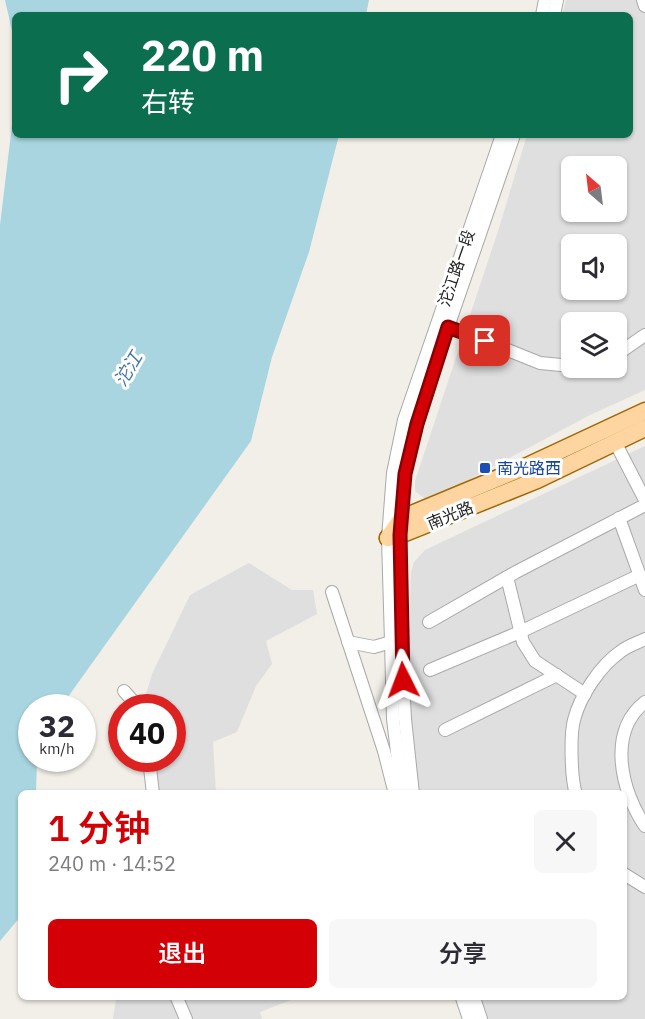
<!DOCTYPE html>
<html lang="zh">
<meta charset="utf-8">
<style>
:root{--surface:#fff;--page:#f7f7f7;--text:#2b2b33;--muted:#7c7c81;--accent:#d30005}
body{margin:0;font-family:"IBM Plex Sans","Noto Sans SC",sans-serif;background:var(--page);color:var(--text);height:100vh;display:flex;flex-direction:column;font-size:22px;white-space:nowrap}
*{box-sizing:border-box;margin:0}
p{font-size:20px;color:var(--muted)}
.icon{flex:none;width:33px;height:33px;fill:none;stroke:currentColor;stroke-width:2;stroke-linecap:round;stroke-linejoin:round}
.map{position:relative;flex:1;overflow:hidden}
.side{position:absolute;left:18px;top:790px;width:609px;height:210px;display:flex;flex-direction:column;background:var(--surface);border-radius:9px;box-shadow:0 2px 4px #0004}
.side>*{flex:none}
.guide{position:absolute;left:12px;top:12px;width:621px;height:126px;border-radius:9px;box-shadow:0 2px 4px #0004;background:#0b6e4f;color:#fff;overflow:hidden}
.needle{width:39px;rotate:332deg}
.fabs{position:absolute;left:561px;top:156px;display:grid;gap:12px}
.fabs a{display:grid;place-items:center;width:66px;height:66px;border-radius:9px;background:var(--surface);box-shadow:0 2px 4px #0004;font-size:30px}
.speed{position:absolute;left:18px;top:694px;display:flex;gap:12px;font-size:30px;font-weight:700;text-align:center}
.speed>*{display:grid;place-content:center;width:78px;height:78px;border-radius:50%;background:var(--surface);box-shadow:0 2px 4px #0004;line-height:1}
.speed small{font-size:15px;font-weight:400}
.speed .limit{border:9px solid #d22;background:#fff;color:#111}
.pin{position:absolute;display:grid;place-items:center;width:51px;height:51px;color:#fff;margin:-26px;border-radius:12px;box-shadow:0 3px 9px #0006}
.me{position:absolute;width:66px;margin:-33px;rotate:357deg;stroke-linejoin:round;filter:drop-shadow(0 0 4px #0008)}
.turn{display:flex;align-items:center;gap:21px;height:126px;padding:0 30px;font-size:27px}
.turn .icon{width:78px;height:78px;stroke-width:2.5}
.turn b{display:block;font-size:42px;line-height:51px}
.round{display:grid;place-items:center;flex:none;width:63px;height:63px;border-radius:9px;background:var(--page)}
.summary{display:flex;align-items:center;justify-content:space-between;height:102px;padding:0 30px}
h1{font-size:36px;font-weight:600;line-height:45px;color:var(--accent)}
.cta{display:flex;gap:12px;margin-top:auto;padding:12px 30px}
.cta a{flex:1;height:69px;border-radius:9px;background:var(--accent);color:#fff;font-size:24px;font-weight:600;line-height:69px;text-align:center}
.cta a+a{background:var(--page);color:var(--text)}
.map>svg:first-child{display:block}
</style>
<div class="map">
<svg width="645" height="1019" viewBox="0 0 645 1019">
<rect width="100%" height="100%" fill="#f2efe8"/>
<g fill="#e0dfdf" fill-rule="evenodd">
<path d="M 566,0 L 645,0 L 645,390 L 590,415 L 431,500 L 425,499 L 415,491 L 415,481 L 499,228 L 527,135 L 630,135 L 630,15 L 562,15 ZM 572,166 L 616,166 L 616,212 L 572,212 ZM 572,244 L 616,244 L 616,290 L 572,290 ZM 572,322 L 616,322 L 616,368 L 572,368 Z"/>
<path d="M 645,446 L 645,1019 L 487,1019 L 479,998 L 624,998 L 624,794 L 418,793 L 408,681 L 411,572 L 414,562 L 425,550 Z"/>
<path d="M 249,563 L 292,590 L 313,590 L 317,614 L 266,641 L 272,664 L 256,686 L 237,732 L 213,742 L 216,793 L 159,793 L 154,759 L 172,759 L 172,708 L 148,708 L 146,694 L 152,674 L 190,595 Z"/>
<path d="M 119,998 L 296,998 L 260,1012 L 262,1019 L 113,1019 L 116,999 Z"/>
</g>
<g fill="#a8d5e0">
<path d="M 5,0 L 369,0 L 366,15 L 15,15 L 15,44 Z"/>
<path d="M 15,100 L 15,135 L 339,135 L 309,252 L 272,357 L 251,441 L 60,708 L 32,708 L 32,759 L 37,759 L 36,793 L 21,794 L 21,916 L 0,941 L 0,225 Z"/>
</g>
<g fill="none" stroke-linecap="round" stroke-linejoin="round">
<g stroke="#a9a9a9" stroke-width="14">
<g id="minor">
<path d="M 643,0 L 645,6"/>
<path d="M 542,15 L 545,0"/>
<path d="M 554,15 L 557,0"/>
<path d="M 443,324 L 540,363 L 572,366"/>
<path d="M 616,355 L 645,335"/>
<path d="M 615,442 L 645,500"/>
<path d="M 619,518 L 645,590"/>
<path d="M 507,577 L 523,642 L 535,661 L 585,694"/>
<path d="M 332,592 L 384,751 L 395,794"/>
<path d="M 429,622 L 516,572 L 645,505"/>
<path d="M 348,642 L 374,647 L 391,642"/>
<path d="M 430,670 L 520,632 L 640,575"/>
<path d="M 124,691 L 139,708"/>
<path d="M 645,702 C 607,732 621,791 645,826"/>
<path d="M 445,730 L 557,675"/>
<path d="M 149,759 L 153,794"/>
<path d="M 402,794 L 393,719 L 391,642 L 388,538 L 393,473 L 404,420 L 502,135"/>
<path d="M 413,794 L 405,719 L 401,641 L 400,535 L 404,474 L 417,424 L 448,327 L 514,135"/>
<path d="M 576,794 C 571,779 570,735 574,720 C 580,696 600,666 620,652 C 627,646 637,643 645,639"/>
<path d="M 624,874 L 645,887"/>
<path d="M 177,998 L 186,1019"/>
<path d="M 462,998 L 469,1019"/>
<path d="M 474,998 L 481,1019"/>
</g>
</g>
<g stroke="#9f6700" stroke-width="19">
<g id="major">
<path d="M 388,538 L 402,518 L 527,466 L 645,411"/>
<path d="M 388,538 L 400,535 L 537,480 L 645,428"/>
</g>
</g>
<use href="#minor" stroke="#fff" stroke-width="12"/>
<use href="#major" stroke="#fed4a1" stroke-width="16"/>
</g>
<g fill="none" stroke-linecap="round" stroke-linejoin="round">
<g stroke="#890003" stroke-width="15">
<path id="route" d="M 403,680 L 400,535 L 405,474 L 417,424 L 448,327 L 485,341"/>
</g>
<use href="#route" stroke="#d30005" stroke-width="10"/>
</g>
<rect fill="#1a4fb4" stroke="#fff" stroke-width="2" x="479" y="462" width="12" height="12" rx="3"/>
<g text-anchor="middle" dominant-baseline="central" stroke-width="6" stroke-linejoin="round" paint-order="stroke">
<g font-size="16" fill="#222" stroke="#fff">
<text transform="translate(456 268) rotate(-71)">沱江路一段</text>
<text transform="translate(450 515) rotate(-22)">南光路</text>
</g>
<g font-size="16" fill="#164399" stroke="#fff" text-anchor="start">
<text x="497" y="468">南光路西</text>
</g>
<g font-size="18" font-style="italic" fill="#4477a5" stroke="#fff">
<text transform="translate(128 369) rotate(-59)">沱江</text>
</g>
</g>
</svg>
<div class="fabs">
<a><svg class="needle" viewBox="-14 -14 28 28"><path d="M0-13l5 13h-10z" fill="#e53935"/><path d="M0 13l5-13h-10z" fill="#7c7c81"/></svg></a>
<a><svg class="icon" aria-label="sound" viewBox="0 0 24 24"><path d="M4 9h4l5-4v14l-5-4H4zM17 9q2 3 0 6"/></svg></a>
<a><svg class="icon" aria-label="layers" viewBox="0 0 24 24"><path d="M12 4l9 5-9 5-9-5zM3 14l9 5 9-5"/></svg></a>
</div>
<div class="speed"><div>32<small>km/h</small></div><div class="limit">40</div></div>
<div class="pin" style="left:485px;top:341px;background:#d93025"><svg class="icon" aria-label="arrive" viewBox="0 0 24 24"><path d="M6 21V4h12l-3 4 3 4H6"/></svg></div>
<svg class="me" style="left:403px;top:680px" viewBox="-20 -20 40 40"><path d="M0-17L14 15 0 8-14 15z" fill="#d30005" stroke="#fff" stroke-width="4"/></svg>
<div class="guide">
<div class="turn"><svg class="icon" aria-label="right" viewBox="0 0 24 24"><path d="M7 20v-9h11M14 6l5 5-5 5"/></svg><div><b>220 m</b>右转</div></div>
</div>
<section class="side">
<div class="summary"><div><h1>1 分钟</h1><p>240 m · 14:52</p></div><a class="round"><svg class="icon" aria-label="close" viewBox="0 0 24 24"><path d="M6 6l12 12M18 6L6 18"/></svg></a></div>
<div class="cta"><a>退出</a><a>分享</a></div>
</section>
</div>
